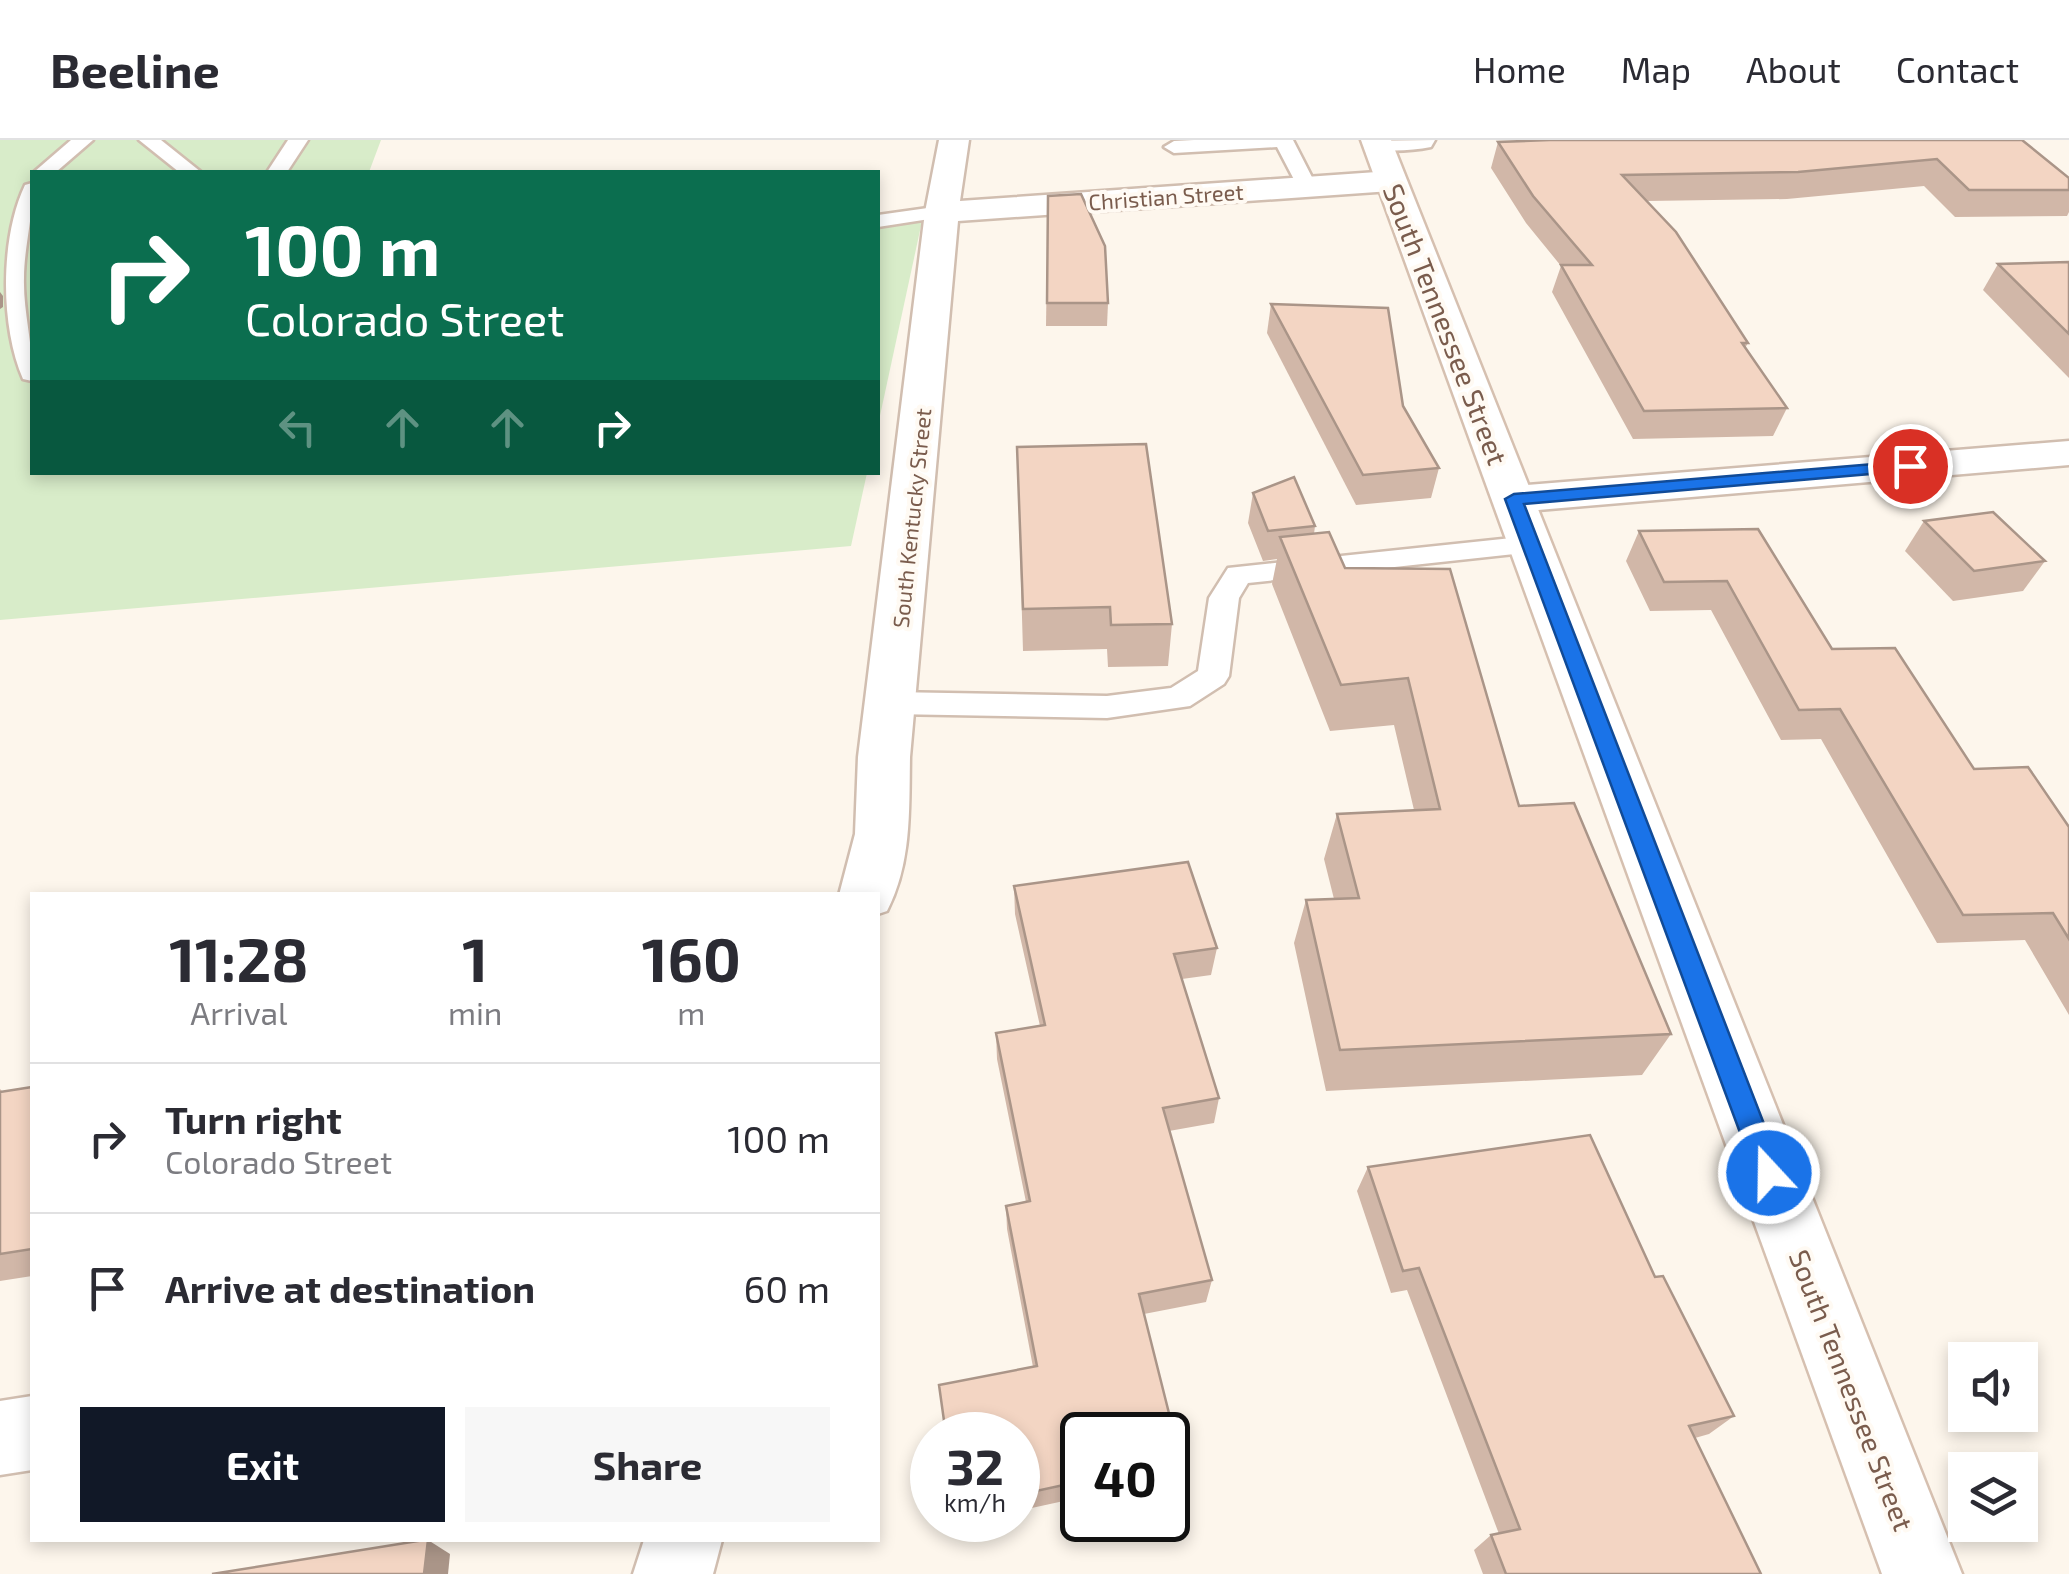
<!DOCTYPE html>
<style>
:root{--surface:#fff;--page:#f7f7f7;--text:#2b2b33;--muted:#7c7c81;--line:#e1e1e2;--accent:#111827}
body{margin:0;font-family:"Exo 2",sans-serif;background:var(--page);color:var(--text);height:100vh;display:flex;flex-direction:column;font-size:38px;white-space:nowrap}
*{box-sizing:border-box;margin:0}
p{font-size:32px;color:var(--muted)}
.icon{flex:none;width:55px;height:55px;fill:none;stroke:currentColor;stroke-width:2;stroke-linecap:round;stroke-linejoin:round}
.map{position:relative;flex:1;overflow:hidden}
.details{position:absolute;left:30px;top:752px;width:850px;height:650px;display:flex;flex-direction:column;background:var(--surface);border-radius:0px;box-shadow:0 5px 15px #0003}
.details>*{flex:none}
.banner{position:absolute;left:30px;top:30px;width:850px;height:305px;border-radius:0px;box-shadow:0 5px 15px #0003;background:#0b6e4f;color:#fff;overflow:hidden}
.tools{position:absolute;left:1948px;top:1202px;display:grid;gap:20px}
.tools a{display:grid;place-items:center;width:90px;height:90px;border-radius:0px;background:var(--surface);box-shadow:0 5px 15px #0003;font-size:50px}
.speed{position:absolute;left:910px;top:1272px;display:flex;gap:20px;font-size:50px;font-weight:700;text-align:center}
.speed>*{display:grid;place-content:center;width:130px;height:130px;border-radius:50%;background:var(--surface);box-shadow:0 5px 15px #0003;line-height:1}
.speed small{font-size:25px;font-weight:400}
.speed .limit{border:5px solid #111;border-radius:15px;background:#fff;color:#111}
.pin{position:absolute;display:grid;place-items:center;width:85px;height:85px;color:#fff;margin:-42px;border:5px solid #fff;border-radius:50%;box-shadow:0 2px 10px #0007}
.me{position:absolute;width:110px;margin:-55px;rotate:339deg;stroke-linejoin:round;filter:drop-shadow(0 0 8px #0008)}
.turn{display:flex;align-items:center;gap:35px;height:210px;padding:0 50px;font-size:45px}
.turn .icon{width:130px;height:130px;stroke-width:2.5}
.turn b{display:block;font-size:70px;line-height:85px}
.lanes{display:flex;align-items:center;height:95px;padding:0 50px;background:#0003;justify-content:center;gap:50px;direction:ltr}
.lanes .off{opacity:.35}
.eta{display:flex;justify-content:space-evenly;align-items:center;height:170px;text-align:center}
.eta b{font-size:60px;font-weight:700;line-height:70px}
.cta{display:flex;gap:20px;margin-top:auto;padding:20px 50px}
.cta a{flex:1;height:115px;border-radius:0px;background:var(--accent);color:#fff;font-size:40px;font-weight:700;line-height:115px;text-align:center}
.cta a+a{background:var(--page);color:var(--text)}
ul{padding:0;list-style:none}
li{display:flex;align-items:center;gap:30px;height:150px;padding:0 50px;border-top:2px solid var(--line)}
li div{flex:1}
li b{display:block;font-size:38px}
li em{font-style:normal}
header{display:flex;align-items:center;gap:60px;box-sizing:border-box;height:140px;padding:0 50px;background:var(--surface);border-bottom:2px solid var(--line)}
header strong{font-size:48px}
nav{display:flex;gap:55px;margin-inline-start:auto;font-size:35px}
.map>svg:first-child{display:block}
</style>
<header>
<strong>Beeline</strong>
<nav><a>Home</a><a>Map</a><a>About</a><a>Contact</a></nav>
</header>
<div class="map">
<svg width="2069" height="1434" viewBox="0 0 2069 1434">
<rect width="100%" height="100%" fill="#fdf6ec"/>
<g fill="#d8ecc9">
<path d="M 0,0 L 381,0 L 369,32 L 32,32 L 32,332 L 867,333 L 851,406 L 0,480 Z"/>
<path d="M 924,72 L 878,285 L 878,73 Z"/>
</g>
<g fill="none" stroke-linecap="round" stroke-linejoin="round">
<g stroke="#d1beb0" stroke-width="5">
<g id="lane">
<path d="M 71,0 L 93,0 L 56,32 L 34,32 Z"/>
<path d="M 139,0 L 161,0 L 201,32 L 179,32 Z"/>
<path d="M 288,0 L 308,0 L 287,32 L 267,32 Z"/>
<path d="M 1194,0 L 1293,0 L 1317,47 L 1314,51 L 1300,51 L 1277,7 L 1174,13 L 1164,7 L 1174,1 Z"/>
<path d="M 32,43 C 34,75 24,106 24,138 C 23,173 34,207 32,241 L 23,239 C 0,186 0,98 25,45 Z"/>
<path d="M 942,66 L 953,72 L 949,76 L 878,87 L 878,75 Z"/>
<path d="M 1531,396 L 1541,399 L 1545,405 L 1541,411 L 1248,443 L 1239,458 L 1229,536 L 1224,544 L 1190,566 L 1107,578 L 892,574 L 881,571 L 876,563 L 881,555 L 892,552 L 1107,556 L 1171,548 L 1198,531 L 1209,458 L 1228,428 Z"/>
</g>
</g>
<g stroke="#d1beb0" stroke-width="5">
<g id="street">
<path d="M 939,0 L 969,0 L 960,61 L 1391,31 L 1402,34 L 1407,41 L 1402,48 L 1391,51 L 958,81 L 910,617 C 909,669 912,723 887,771 L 878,774 L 878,755 L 839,755 L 855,694 L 858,617 L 925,72 Z"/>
<path d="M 1435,0 L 1431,7 C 1411,11 1386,12 1366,8 L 1362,1 Z"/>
<path d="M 2069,301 L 2069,325 L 1514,372 L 1499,368 L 1493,359 L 1499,350 L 1514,346 Z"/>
<path d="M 32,1256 L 32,1330 L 0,1335 L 0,1261 Z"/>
<path d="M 644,1400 L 722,1400 L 713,1434 L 633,1434 Z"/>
</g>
</g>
<g stroke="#d6c0b0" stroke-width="5">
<path id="secondary" d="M 1361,0 L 1391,0 L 1962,1434 L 1882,1434 Z"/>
</g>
<use href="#lane" fill="#fff" fill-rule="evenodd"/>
<use href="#street" fill="#fff" fill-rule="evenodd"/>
<use href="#secondary" fill="#fff" fill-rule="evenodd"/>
</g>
<g fill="#d1b7a8">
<path d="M 1530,0 L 2022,0 L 2069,38 L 2069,72 L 2067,76 L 1955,77 L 1924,46 L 1787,59 L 1647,61 L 1748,203 L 1745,208 L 1787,268 L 1773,296 L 1633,299 L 1552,152 L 1561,126 L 1526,83 L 1491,28 L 1498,2 Z"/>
<path d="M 1048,56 L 1108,163 L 1107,186 L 1046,186 Z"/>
<path d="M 2069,122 L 2069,238 L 1983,150 L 1998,124 Z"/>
<path d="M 1271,164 L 1403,266 L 1439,328 L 1431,358 L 1356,365 L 1267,193 Z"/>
<path d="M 1017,307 L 1172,484 L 1168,526 L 1108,527 L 1107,509 L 1023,511 Z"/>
<path d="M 1253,353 L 1315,386 L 1314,394 L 1345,428 L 1519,666 L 1671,894 L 1642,935 L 1326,951 L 1294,803 L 1306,760 L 1334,759 L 1324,719 L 1337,674 L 1414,670 L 1394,585 L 1330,591 L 1272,444 L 1277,419 L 1263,421 L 1248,383 Z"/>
<path d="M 1924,381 L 2045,421 L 2023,451 L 1953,461 L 1905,411 Z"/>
<path d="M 1758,389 L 1832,509 L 1974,629 L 2069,687 L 2069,875 L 2025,800 L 1937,803 L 1821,599 L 1781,600 L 1711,470 L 1650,471 L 1626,421 L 1639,391 Z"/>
<path d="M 1014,746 L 1217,808 L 1211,835 L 1182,839 L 1219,958 L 1214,983 L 1169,991 L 1212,1140 L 1206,1162 L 1144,1174 L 1181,1321 L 1175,1337 L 1168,1339 L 1168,1295 L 1082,1295 L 1082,1357 L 1018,1371 L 1018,1295 L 1033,1227 L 1007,1089 L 1006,1066 L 1026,1062 L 997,919 L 996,893 L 1040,886 L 1015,774 Z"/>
<path d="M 32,947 L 32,1136 L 0,1141 L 0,949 L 3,952 Z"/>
<path d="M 1368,1027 L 1655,1137 L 1734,1276 L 1709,1294 L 1695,1298 L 1761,1434 L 1483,1434 L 1474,1410 L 1491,1395 L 1499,1394 L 1407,1150 L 1391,1153 L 1357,1051 Z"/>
</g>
<g fill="#aa9588">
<path d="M 0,152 L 3,156 L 3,167 L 0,169 Z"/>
<path d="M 428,1400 L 450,1414 L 448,1434 L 424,1434 Z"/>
</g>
<g fill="#f3d5c3" stroke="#aa9588" stroke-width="2.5">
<path d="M 1550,0 L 2022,0 L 2069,38 L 2069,50 L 1969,50 L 1937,19 L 1798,32 L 1622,35 L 1676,92 L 1748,203 L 1742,203 L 1787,268 L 1644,271 L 1561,125 L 1592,125 L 1533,56 L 1498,2 Z"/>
<path d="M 1081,54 L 1105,106 L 1108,163 L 1047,163 L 1048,56 Z"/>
<path d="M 2069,122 L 2069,194 L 1998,124 Z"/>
<path d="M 1271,164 L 1388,168 L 1403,266 L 1439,328 L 1363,335 Z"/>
<path d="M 1146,304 L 1172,484 L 1111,485 L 1110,467 L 1023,469 L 1017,307 Z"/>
<path d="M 1294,337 L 1315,386 L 1268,391 L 1253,353 Z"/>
<path d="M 1993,372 L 2045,421 L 1974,431 L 1924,381 Z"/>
<path d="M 1758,389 L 1832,509 L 1895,508 L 1974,629 L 2028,627 L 2069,687 L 2069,799 L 2053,773 L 1963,775 L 1840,569 L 1799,570 L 1727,441 L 1664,442 L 1639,391 Z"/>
<path d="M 1329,392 L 1345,428 L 1450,429 L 1519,666 L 1574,663 L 1671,894 L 1340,910 L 1306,760 L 1359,758 L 1337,674 L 1440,669 L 1408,538 L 1341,545 L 1280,397 Z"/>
<path d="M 1188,722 L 1217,808 L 1174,814 L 1219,958 L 1163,968 L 1212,1140 L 1139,1154 L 1181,1321 L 1168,1323 L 1168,1295 L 1082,1295 L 1082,1341 L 1018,1355 L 1018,1295 L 946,1295 L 939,1245 L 1037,1226 L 1006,1066 L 1030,1061 L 996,893 L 1045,885 L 1014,746 Z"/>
<path d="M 32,947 L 32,1109 L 0,1114 L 0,952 Z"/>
<path d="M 1590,995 L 1655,1137 L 1663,1136 L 1734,1276 L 1689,1286 L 1761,1434 L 1506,1434 L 1491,1395 L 1520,1389 L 1419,1128 L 1403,1131 L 1368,1027 Z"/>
<path d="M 424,1400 L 428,1400 L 424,1434 L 212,1434 Z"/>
</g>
<path fill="#1a73e8" stroke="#114b97" stroke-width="2.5" d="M 1910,321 L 1916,322 L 1916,330 L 1524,364 L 1783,1033 L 1779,1042 L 1769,1045 L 1759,1042 L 1755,1033 L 1505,359 L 1514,354 Z"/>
<g text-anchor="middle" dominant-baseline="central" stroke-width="8" stroke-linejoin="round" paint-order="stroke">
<g font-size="22" fill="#7a5c4d" stroke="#fffaf3">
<text transform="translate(1166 56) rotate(-4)">Christian Street</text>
<text transform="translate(911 378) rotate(-84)">South Kentucky Street</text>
</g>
<g font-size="28" fill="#7a5c4d" stroke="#fffaf3">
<text transform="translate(1446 184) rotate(69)">South Tennessee Street</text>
<text transform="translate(1852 1250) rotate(69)">South Tennessee Street</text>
</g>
</g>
</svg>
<div class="tools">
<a><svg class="icon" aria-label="sound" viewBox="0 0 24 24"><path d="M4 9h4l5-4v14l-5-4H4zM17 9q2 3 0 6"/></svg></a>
<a><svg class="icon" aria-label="layers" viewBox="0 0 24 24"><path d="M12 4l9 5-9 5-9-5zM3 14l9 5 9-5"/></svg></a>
</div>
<div class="speed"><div>32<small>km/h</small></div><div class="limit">40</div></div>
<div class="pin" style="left:1910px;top:326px;background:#d93025"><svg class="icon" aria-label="arrive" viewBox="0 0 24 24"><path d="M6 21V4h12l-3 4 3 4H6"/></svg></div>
<svg class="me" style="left:1769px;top:1033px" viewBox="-20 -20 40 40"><circle r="17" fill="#1a73e8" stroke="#fff" stroke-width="3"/><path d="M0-11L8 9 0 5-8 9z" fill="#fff"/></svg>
<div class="banner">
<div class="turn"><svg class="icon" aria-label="right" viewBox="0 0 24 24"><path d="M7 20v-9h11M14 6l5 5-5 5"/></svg><div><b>100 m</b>Colorado Street</div></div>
<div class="lanes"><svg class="icon off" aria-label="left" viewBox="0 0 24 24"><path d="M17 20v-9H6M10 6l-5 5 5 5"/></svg><svg class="icon off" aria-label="ahead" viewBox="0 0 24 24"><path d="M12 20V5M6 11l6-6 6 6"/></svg><svg class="icon off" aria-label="ahead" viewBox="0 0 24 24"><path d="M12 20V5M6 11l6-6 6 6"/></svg><svg class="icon" aria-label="right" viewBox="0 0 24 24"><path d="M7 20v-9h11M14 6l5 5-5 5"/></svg></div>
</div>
<section class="details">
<div class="eta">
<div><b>11:28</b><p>Arrival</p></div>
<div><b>1</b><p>min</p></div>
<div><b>160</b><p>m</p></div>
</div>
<ul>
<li><svg class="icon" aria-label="right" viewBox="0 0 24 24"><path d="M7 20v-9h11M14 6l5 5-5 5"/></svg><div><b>Turn right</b><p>Colorado Street</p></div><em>100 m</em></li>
<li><svg class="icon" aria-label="arrive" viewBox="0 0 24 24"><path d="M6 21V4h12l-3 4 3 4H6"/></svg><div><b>Arrive at destination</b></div><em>60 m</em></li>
</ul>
<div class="cta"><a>Exit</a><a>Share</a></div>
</section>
</div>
